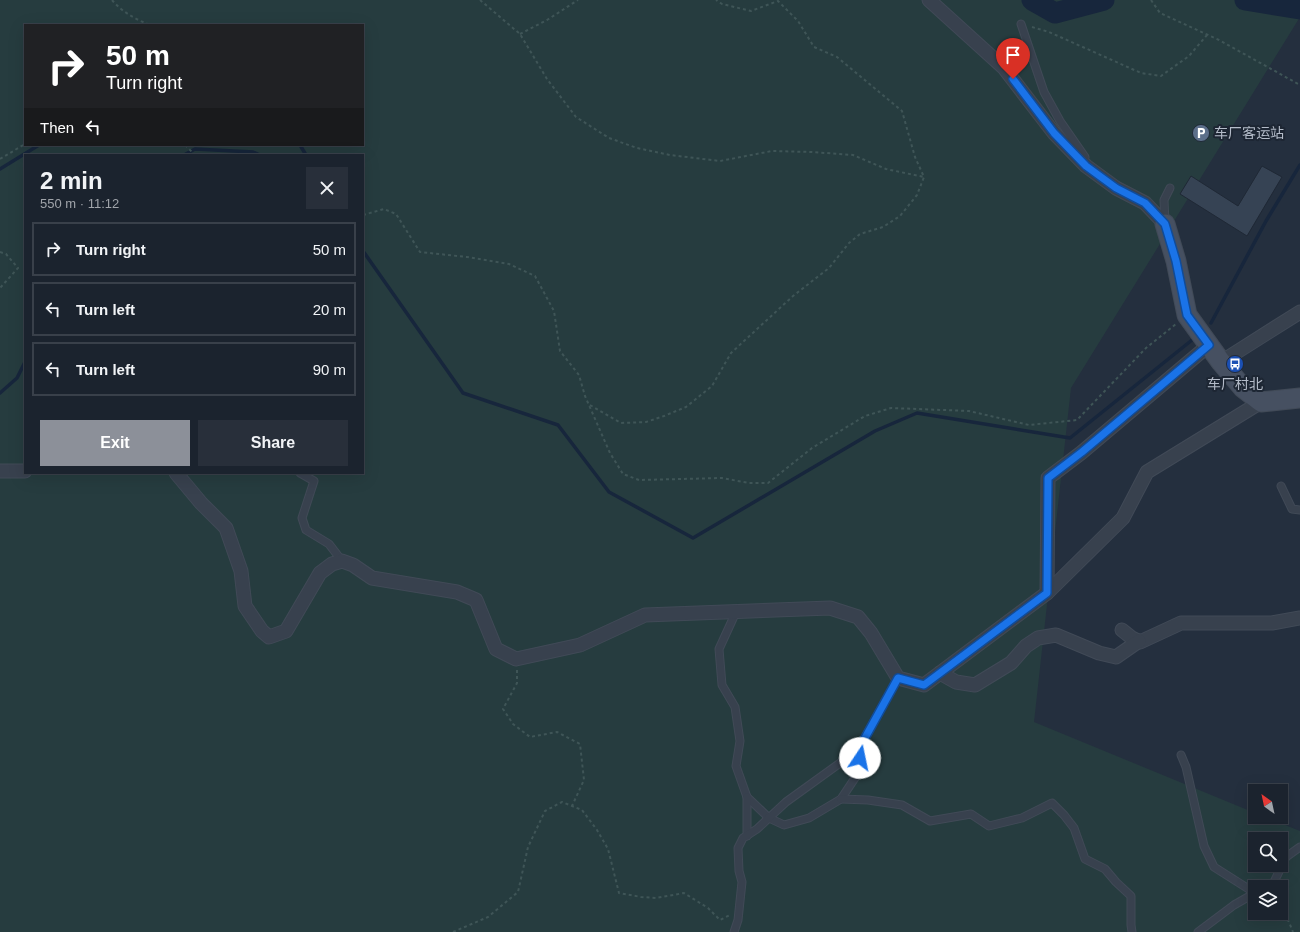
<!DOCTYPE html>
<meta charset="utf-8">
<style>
:root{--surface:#1b232e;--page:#282f3a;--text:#f1f3f6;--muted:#a0a4aa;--line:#39404a;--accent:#8c9099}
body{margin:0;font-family:Helvetica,"Noto Sans SC",sans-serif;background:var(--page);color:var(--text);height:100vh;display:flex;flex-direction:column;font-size:15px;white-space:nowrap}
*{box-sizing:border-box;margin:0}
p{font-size:13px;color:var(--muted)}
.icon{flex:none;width:22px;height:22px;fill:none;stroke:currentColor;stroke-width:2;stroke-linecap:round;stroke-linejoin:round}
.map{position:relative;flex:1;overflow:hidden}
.drawer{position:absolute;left:24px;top:154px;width:340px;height:320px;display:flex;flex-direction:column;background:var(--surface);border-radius:0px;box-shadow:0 4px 16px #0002,0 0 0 1px var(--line)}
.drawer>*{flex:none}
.guide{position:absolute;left:24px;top:24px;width:340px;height:122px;border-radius:0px;box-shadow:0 4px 16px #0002,0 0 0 1px var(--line);background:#202124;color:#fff;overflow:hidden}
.needle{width:26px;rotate:327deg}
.tools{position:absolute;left:1248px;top:784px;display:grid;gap:8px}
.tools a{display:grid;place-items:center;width:40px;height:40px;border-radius:0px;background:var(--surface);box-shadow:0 4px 16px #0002,0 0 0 1px var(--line);font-size:20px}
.pin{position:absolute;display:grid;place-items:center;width:34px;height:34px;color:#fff;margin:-41px -17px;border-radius:50% 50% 50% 0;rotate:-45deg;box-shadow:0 0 4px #0007}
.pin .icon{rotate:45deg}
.me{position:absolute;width:44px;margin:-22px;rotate:11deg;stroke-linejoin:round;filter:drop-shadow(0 0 3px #0008)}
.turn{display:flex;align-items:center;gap:14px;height:84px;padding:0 16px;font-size:18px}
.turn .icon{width:52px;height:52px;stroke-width:2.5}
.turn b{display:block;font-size:28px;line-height:34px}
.then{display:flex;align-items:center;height:38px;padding:0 16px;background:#0003;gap:8px;font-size:15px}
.round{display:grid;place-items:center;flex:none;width:42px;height:42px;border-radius:0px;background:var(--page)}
.overview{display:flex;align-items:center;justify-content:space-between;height:68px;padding:0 16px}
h1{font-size:24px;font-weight:800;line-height:30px}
.button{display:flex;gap:8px;margin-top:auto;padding:8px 16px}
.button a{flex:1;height:46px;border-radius:0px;background:var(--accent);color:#fff;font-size:16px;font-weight:800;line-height:46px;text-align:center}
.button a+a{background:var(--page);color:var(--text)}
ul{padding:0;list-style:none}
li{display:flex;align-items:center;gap:12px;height:54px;margin:0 8px 6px;padding:0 8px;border:2px solid var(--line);border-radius:0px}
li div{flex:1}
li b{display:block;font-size:15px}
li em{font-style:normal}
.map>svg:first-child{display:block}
</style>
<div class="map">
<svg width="1300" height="932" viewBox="0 0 1300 932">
<rect width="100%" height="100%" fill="#242f3e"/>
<path fill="#263c3f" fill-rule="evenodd" d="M 0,0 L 1300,0 L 1300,17 L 1071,388 L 1034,722 L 1255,813 L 1255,817 L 1265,817 L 1300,831 L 1300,932 L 0,932 ZM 25,25 L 363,25 L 363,145 L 25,145 ZM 25,155 L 363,155 L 363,473 L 25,473 ZM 1255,839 L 1281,839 L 1281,865 L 1255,865 ZM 1255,887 L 1281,887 L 1281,913 L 1255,913 Z"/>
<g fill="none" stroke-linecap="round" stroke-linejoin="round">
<g stroke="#17263c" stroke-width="3.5">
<path d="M 300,145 L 306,155"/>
<path d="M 184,155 L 195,149 L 253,152 L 260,155"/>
<path d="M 0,169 L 39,145"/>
<path d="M 363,251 L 463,393 L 558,425 L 609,492 L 693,538 L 875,431 L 917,413 L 1070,438 L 1192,340"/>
<path d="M 1211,323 L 1266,221 L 1300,165"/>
<path d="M 0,393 L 17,378 L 25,362"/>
</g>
<g stroke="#17263c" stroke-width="21">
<path d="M 1032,0 L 1055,13 L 1104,0"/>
<path d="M 1245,0 L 1300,9"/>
</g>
</g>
<path fill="#364354" stroke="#1f2835" d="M 1262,166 L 1282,177 L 1247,236 L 1180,194 L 1191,176 L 1238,206 Z"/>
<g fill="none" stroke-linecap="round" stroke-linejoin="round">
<g stroke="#414a57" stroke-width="9">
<g id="lane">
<path d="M 1021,24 L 1044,92 L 1060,121 L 1085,157"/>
<path d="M 1165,223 L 1164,200 L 1170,188"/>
<path d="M 300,473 L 314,481 L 302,518 L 306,530 L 329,544 L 342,561"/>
<path d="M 1281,486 L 1292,509 L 1300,510"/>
<path d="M 736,612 L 719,649 L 722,685 L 735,707 L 740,741 L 736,766 L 747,797 L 769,818 L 784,825 L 809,818 L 841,799 L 861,769 L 860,747"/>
<path d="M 1181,755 L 1186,767 L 1204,846 L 1214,867 L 1255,893"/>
<path d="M 841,799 L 868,800 L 902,805 L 930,821 L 971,814 L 989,826 L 1022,818 L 1052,803 L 1064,815 L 1074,828 L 1085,859 L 1105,869 L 1116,882 L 1131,896 L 1131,925 L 1132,932"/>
<path d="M 747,836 L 747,797"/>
<path d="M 1265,887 L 1274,882 L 1286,857 L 1300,847"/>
<path d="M 734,932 L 738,920 L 742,882 L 739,871 L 738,848 L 743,838 L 757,829 L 786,802 L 858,750 L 898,678"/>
<path d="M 1198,932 L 1234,905 L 1255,893"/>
</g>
</g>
<g stroke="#414a57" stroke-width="15">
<g id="street">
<path d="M 929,0 L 1004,68 L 1054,133 L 1086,166 L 1116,188 L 1145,203 L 1165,224"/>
<path d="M 1221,362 L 1300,312"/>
<path d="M 0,471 L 25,471"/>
<path d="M 176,473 L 201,503 L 226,528 L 241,571 L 245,606 L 262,631 L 269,637 L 286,631 L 320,573 L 332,564 L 342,561 L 353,565 L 372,578 L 457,592 L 476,600 L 496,649 L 516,659 L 580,645 L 645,615 L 830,608 L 858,617 L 871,633 L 898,678 L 924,685 L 1047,593 L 1123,518 L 1147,472 L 1261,402"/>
<path d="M 1047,593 L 1048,478 L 1081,453 L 1209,345"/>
<path d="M 1122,630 L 1132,638 L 1140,642 L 1181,623 L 1272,623 L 1300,618"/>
<path d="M 940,673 L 956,682 L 975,685 L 1011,663 L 1026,646 L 1038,638 L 1056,635 L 1099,653 L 1116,657 L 1139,641"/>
</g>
</g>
<g stroke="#414a57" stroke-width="21">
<path id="secondary" d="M 1165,224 L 1176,261 L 1187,315 L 1221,362 L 1243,388 L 1261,402 L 1300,398"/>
</g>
<g stroke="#3f5557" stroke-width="2" stroke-dasharray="3 3" stroke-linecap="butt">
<path d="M 112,0 C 122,12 135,19 150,25"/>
<path d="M 480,0 L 520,34 L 547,79 L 576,117 L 609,138 L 637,148 L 670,155 L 720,161 L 772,151 L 812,152 L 853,155 L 886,169 L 924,177"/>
<path d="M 1151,0 L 1160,13 L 1219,40 L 1300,85"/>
<path d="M 1032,27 L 1049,32 L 1141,73 L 1161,76 L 1189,56 L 1207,35"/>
<path d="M 520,34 L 547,20 L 578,0"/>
<path d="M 185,145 L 195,155"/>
<path d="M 0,159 L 25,144"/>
<path d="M 363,215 L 384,209 L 396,214 L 420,252 L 467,257 L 509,264 L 535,276 L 554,311 L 560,351 L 579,375 L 585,396 L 610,453 L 623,474 L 639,480 L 722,478 L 749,483 L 768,483 L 812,448 L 865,416 L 891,408 L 969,411 L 1029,425 L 1077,420 L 1146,348 L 1176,324"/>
<path d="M 0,252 L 6,254 L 18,268 L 0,288"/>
<path d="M 590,405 L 621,423 L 646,422 L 664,416 L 686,407 L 712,386 L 731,353 L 793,296 L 829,268 L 849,243 L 860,234 L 883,227 L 900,216 L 917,195 L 924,177 L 915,157 L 902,111 L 837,57 L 814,47 L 798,21 L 778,1 L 751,11 L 722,4 L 716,0"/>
<path d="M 517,670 L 517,683 L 503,709 L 513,724 L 530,737 L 557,732 L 580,744 L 584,780 L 572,806"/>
<path d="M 1281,909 L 1289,922 L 1293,932"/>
<path d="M 453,932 L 488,917 L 518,892 L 528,847 L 545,811 L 562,802 L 582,810 L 597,830 L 608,849 L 619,893 L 641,897 L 656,898 L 684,893 L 708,908 L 720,920 L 730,915"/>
</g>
<use href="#lane" stroke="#38414e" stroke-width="7"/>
<use href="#street" stroke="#38414e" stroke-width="13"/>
<use href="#secondary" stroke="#465061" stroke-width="19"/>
</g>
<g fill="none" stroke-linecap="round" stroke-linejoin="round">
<g stroke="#114b97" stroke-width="10">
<path id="route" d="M 860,758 L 860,747 L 898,678 L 924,685 L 1047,593 L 1048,478 L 1082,452 L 1209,345 L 1187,315 L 1176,261 L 1165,224 L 1145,203 L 1116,188 L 1086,166 L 1054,133 L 1013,79"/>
</g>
<use href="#route" stroke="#1a73e8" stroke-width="7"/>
</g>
<defs>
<g id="parking-disc" transform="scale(0.9)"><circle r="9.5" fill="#5c6f8a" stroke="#1d2633"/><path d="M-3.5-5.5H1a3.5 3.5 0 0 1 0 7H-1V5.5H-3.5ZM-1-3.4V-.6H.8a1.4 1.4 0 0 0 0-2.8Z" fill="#fff"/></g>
<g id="bus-disc" transform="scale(0.9)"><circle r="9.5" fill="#1a4fb4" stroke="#1d2633"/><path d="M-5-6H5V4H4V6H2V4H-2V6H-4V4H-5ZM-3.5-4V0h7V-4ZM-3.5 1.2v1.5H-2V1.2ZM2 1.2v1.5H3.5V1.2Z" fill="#fff"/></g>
</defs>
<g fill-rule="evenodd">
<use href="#parking-disc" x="1201" y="133"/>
<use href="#bus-disc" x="1235" y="364"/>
</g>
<g text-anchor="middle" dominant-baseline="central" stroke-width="4" stroke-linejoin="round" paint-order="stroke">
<g font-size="14" fill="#b4bcc9" stroke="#1d2633" text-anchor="start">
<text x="1214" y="133">车厂客运站</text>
<text x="1235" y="384" text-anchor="middle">车厂村北</text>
</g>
</g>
</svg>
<div class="tools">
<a><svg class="needle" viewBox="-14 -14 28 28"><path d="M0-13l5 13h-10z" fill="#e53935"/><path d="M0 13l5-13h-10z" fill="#a0a4aa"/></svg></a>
<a><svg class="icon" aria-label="search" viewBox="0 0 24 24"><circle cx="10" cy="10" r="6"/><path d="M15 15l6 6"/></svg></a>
<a><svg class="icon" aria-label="layers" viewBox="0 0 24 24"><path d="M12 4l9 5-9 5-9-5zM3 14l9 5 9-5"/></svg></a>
</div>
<div class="pin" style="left:1013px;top:79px;background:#d93025"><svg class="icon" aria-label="arrive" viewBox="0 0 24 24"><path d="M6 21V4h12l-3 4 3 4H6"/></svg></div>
<svg class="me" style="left:860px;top:758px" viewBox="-20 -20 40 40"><circle r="19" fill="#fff"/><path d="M0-13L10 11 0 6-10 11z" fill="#1a73e8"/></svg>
<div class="guide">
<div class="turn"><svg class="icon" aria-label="right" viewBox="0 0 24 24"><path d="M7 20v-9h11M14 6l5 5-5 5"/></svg><div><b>50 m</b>Turn right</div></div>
<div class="then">Then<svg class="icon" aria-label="left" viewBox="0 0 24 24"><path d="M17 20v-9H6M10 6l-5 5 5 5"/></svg></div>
</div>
<section class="drawer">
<div class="overview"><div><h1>2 min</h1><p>550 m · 11:12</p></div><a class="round"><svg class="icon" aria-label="close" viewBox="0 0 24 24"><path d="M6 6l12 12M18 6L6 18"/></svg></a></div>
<ul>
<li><svg class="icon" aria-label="right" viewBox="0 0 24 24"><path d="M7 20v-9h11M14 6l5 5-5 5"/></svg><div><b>Turn right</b></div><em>50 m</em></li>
<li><svg class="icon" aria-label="left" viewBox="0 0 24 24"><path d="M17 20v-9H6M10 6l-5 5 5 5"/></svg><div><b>Turn left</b></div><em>20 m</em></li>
<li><svg class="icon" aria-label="left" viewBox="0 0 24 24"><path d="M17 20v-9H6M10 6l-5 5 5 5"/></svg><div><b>Turn left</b></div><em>90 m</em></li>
</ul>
<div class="button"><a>Exit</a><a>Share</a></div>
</section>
</div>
